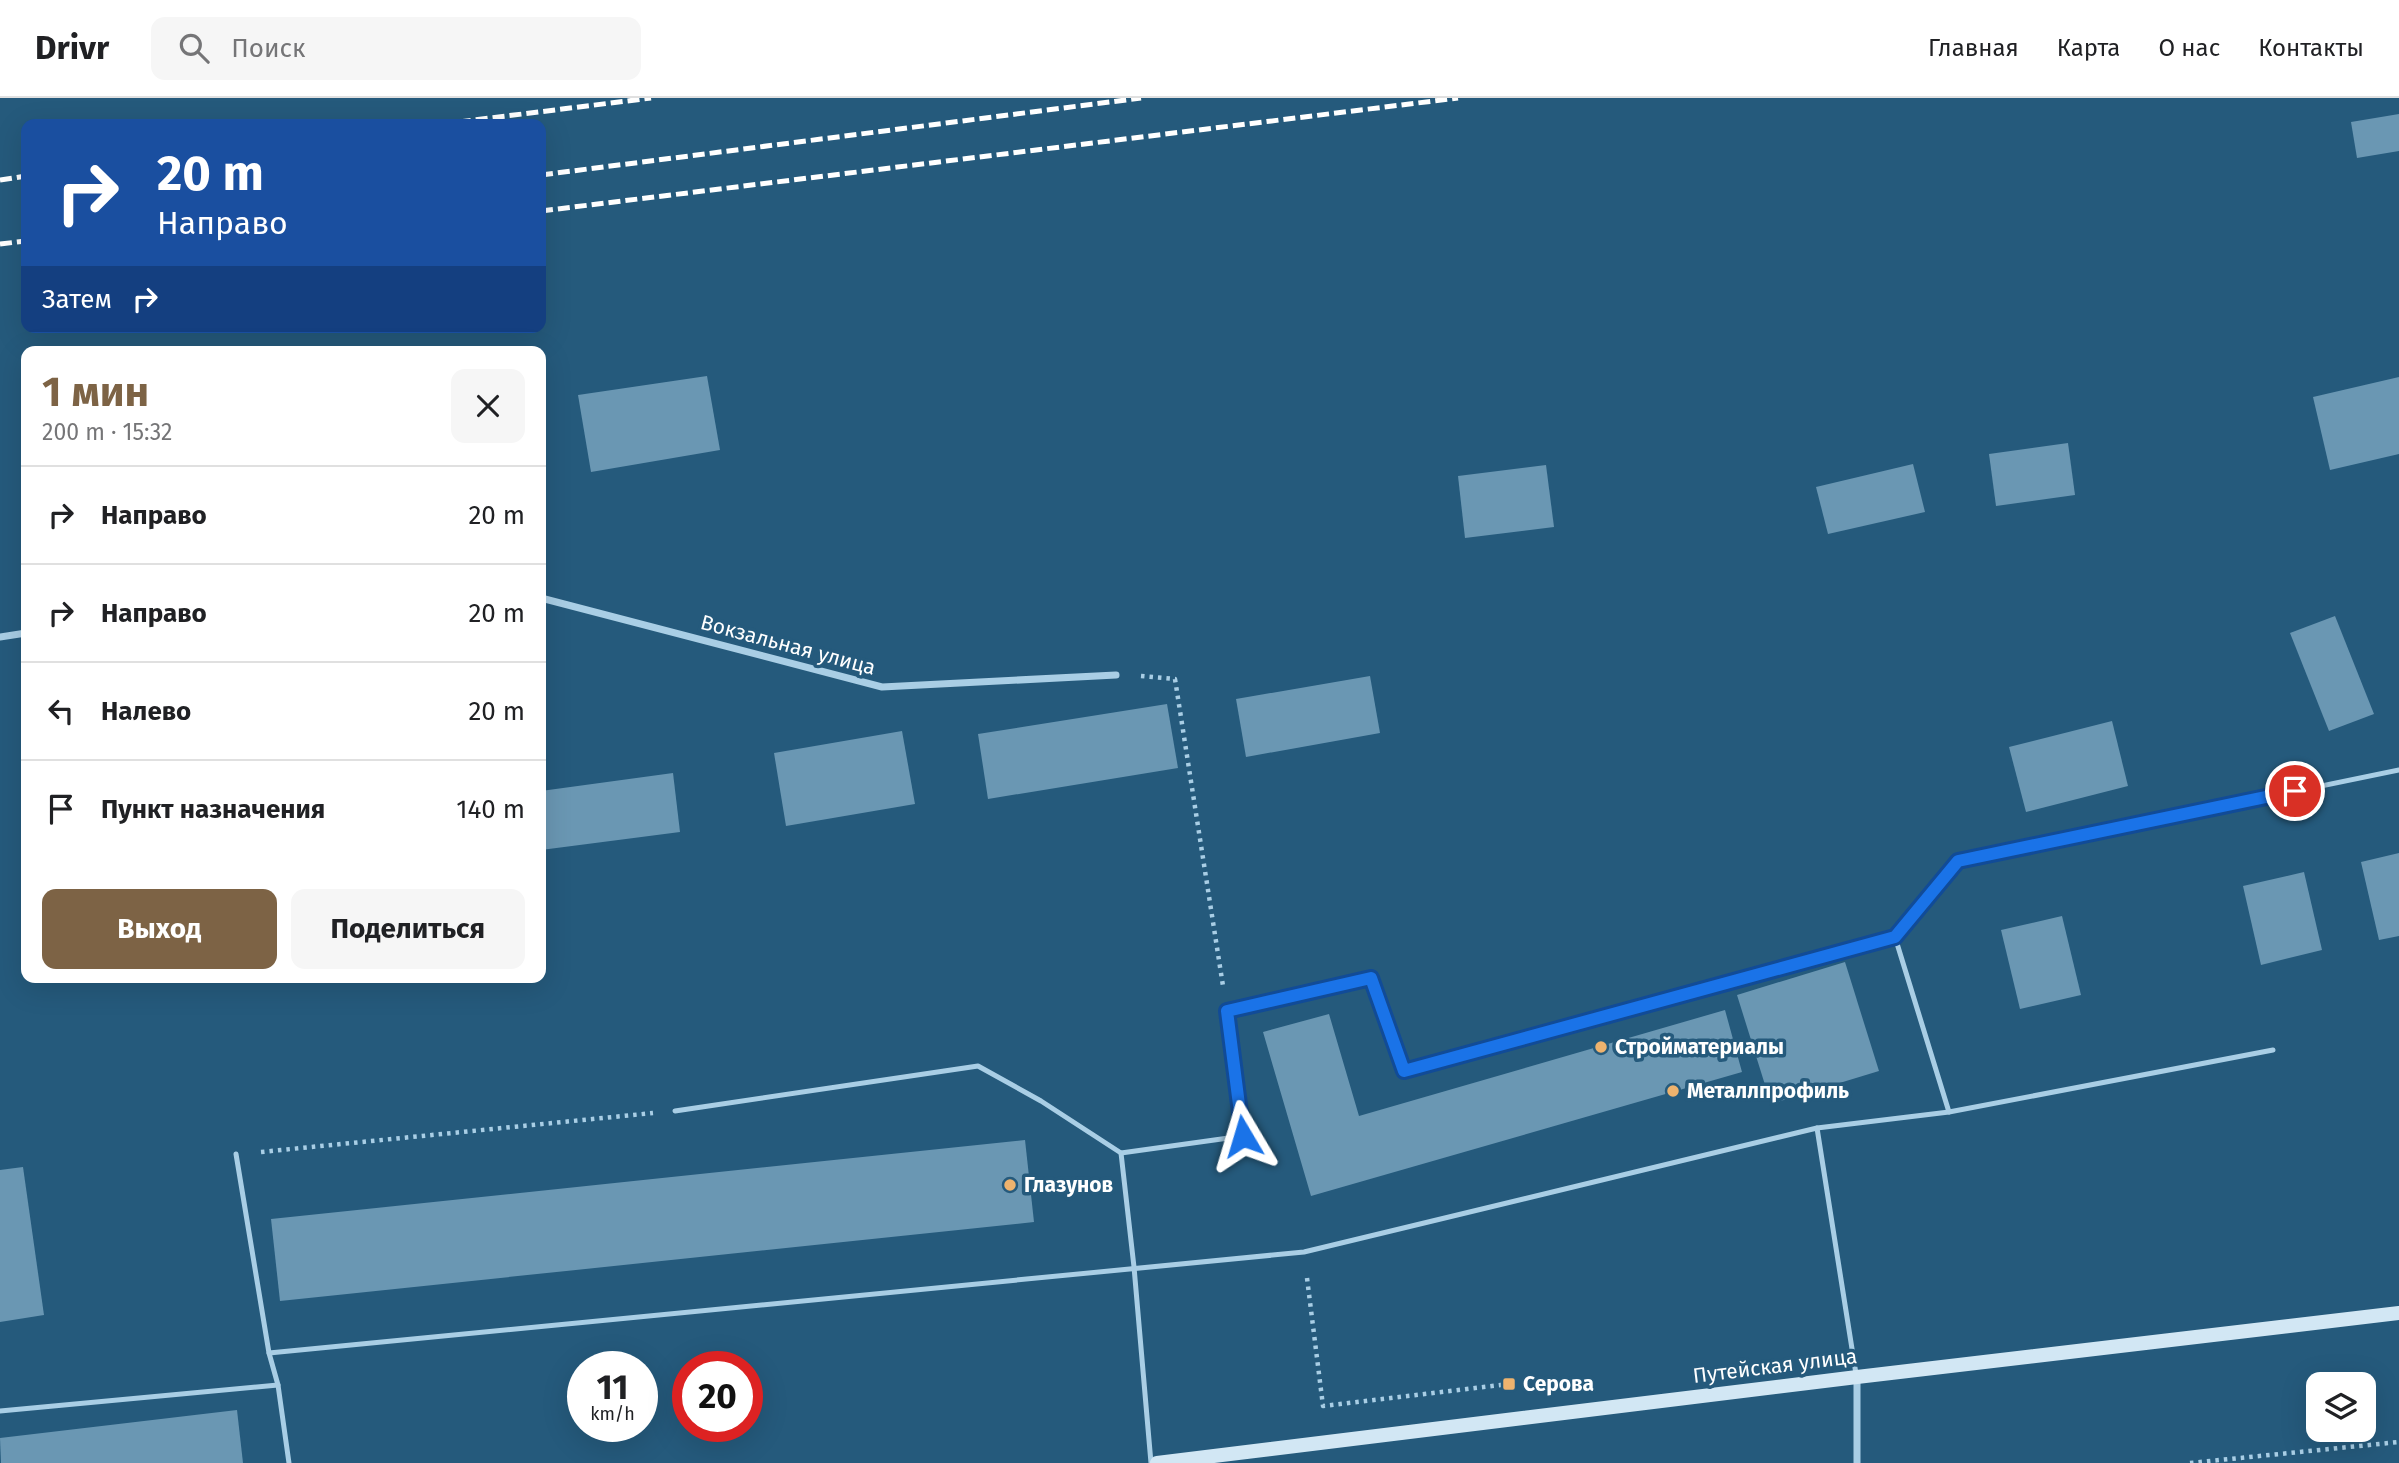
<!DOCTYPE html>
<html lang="ru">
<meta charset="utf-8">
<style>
:root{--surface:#fff;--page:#f6f6f6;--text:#202124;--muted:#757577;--line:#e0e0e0;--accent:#7d6345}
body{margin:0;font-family:"Fira Sans",sans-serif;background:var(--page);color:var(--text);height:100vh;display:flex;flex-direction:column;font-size:26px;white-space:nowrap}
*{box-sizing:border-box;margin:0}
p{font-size:23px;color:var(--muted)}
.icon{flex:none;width:38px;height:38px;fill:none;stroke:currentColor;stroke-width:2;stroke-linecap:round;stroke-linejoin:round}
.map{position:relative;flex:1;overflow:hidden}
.side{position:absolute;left:21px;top:248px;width:525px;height:637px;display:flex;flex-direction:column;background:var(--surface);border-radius:14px;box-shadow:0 7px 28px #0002}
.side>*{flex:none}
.banner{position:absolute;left:21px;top:21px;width:525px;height:214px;border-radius:14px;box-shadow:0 7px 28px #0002;background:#1a4fa0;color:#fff;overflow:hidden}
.buttons{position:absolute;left:2306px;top:1274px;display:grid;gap:14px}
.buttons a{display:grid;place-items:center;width:70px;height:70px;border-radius:14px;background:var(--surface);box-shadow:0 7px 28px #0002;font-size:35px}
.speed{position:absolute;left:567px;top:1253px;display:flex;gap:14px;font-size:35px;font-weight:700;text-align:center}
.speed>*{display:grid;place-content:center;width:91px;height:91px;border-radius:50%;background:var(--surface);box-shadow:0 7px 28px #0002;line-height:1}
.speed small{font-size:18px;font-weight:400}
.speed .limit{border:10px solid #d22;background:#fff;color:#111}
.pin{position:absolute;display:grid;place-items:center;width:60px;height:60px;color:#fff;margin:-30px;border:4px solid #fff;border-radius:50%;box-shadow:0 2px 7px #0007}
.me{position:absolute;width:77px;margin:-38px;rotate:353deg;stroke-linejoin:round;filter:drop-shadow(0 0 5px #0008)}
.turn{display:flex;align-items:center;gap:24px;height:147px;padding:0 21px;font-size:32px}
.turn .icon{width:91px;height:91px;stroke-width:2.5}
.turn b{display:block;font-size:49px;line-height:60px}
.then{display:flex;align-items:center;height:66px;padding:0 21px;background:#0003;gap:14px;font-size:26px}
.round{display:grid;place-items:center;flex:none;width:74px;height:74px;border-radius:14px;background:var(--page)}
.overview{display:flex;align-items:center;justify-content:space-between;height:119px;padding:0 21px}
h1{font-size:42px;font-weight:700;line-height:52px;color:var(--accent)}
.action{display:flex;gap:14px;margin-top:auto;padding:14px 21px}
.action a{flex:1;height:80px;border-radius:14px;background:var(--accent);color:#fff;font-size:28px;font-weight:700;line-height:80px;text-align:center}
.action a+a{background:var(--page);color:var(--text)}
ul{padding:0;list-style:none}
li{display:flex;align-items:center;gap:21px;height:98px;padding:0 21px;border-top:2px solid var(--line)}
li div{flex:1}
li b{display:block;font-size:26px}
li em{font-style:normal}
header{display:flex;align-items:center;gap:42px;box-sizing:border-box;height:98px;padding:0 35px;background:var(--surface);border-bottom:2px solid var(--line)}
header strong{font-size:33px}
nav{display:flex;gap:38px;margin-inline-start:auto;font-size:24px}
.search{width:490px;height:63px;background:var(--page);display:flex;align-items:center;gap:18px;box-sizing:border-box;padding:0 24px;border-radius:14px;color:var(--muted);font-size:26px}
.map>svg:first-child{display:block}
</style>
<header>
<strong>Drivr</strong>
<div class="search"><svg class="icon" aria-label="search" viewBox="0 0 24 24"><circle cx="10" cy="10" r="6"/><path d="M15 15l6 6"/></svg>Поиск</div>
<nav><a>Главная</a><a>Карта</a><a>О нас</a><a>Контакты</a></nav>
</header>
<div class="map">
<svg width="2399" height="1365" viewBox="0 0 2399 1365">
<rect width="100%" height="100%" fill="#255a7c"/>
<g fill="#6a97b3">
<path d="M 2399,16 L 2399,53 L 2357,60 L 2351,24 Z"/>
<path d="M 707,278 L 720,352 L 591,374 L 578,297 Z"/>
<path d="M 2399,279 L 2399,356 L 2330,372 L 2313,299 Z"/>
<path d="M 2068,345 L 2075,397 L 1996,408 L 1989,356 Z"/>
<path d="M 1913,366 L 1925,414 L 1828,436 L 1816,389 Z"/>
<path d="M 1546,367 L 1554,429 L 1465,440 L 1458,378 Z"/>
<path d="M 2335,518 L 2374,616 L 2329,633 L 2290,535 Z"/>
<path d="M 1370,578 L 1380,635 L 1246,659 L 1236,601 Z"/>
<path d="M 1167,606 L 1178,670 L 988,701 L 978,636 Z"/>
<path d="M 2112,623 L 2128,688 L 2026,714 L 2009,649 Z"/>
<path d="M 902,633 L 915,706 L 786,728 L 774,655 Z"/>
<path d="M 673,675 L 680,734 L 541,752 L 541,693 Z"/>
<path d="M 2399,755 L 2399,838 L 2379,842 L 2361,764 Z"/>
<path d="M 2304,774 L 2322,852 L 2261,867 L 2243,788 Z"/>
<path d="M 2062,818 L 2081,897 L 2020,911 L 2001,832 Z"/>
<path d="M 1845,864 L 1879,973 L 1771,1006 L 1737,897 Z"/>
<path d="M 1725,912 L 1742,974 L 1311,1098 L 1263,934 L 1329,916 L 1359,1018 Z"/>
<path d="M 1025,1042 L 1034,1124 L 280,1203 L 271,1121 Z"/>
<path d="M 23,1069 L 44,1217 L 0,1224 L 0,1072 Z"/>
<path d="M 237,1312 L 243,1365 L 1,1365 L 0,1340 Z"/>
</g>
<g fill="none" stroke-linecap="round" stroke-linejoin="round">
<g stroke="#a9cee5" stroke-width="4.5" stroke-dasharray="3.5 5" stroke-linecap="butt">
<path d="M 1141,578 L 1175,581 L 1223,888"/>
<path d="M 261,1054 L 653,1015"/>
<path d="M 1307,1180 L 1323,1308 L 1509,1286"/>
<path d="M 2190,1365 L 2399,1344"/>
</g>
<g stroke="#a9cee5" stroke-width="5">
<path d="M 1895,839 L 1949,1014"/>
<path d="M 675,1013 L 978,968 L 1041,1003 L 1121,1055 L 1243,1038 L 1227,913 L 1371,879 L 1404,973 L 1895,839 L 1958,763 L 2399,672"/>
<path d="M 1817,1030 L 1856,1276"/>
<path d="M 1121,1055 L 1134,1169 L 1151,1365"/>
<path d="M 236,1056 L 269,1255 L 278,1287 L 289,1365"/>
<path d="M 269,1255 L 1304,1154 L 1817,1030 L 1949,1014 L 2273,952"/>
<path d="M 0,1313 L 278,1287"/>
</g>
<g stroke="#a9cee5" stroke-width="7">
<path d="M 541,500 L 882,589 L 1116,577"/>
<path d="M 0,539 L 26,535"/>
<path d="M 1857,1279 L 1857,1365"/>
</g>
<path stroke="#d2e7f4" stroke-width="14" d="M 1157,1365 L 1857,1279 L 2399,1215"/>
<g stroke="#fff" stroke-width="5" stroke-dasharray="12 5" stroke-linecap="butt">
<path d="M 442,26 L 651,0"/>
<path d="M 541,77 L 1141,0"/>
<path d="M 0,82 L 26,78"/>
<path d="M 541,113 L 1458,0"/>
<path d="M 0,146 L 26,143"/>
</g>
</g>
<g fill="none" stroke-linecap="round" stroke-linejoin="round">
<g stroke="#114b97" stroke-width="18">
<path id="route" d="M 1243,1038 L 1227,913 L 1371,880 L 1404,973 L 1895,839 L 1958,763 L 2295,693"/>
</g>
<use href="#route" stroke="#1a73e8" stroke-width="12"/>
</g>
<g fill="#eeb36e" stroke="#255a7c" stroke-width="2.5">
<circle cx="1601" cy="949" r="7"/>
<circle cx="1673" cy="993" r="7"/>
<circle cx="1010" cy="1087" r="7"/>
<rect x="1502" y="1279" width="14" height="14" rx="3.5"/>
</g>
<g text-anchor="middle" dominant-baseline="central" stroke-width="7" stroke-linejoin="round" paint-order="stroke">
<g font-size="21" fill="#fff" stroke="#255a7c">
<text transform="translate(788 547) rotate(15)">Вокзальная улица</text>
<text transform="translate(1775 1268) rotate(-7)">Путейская улица</text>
</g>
<g font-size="21" font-weight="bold" fill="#fff" stroke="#255a7c" text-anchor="start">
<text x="1615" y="949">Стройматериалы</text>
<text x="1687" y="993">Металлпрофиль</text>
<text x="1024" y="1087">Глазунов</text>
<text x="1523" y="1286">Серова</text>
</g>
</g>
</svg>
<div class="buttons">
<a><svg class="icon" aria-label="layers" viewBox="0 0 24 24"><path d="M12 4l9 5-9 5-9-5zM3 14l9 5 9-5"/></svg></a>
</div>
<div class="speed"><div>11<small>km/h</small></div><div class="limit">20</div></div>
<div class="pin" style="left:2295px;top:693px;background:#d93025"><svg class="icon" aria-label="arrive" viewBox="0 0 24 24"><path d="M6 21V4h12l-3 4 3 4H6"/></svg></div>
<svg class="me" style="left:1243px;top:1038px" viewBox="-20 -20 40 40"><path d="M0-17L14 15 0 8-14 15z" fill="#1a73e8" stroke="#fff" stroke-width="4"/></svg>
<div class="banner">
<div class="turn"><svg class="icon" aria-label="right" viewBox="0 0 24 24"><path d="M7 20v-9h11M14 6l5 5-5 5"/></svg><div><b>20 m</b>Направо</div></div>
<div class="then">Затем<svg class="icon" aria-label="right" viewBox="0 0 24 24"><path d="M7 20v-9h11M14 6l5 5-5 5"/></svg></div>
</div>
<section class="side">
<div class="overview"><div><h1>1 мин</h1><p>200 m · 15:32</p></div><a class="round"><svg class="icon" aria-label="close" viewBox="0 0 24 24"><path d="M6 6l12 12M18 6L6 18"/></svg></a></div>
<ul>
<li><svg class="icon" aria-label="right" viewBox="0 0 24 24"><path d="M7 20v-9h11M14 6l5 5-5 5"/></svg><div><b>Направо</b></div><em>20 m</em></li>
<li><svg class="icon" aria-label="right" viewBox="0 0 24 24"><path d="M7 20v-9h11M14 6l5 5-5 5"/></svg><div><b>Направо</b></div><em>20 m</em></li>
<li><svg class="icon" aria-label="left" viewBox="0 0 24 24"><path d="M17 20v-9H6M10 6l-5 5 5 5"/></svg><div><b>Налево</b></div><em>20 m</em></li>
<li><svg class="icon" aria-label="arrive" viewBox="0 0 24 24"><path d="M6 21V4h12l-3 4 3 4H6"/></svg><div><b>Пункт назначения</b></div><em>140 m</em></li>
</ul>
<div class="action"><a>Выход</a><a>Поделиться</a></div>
</section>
</div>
